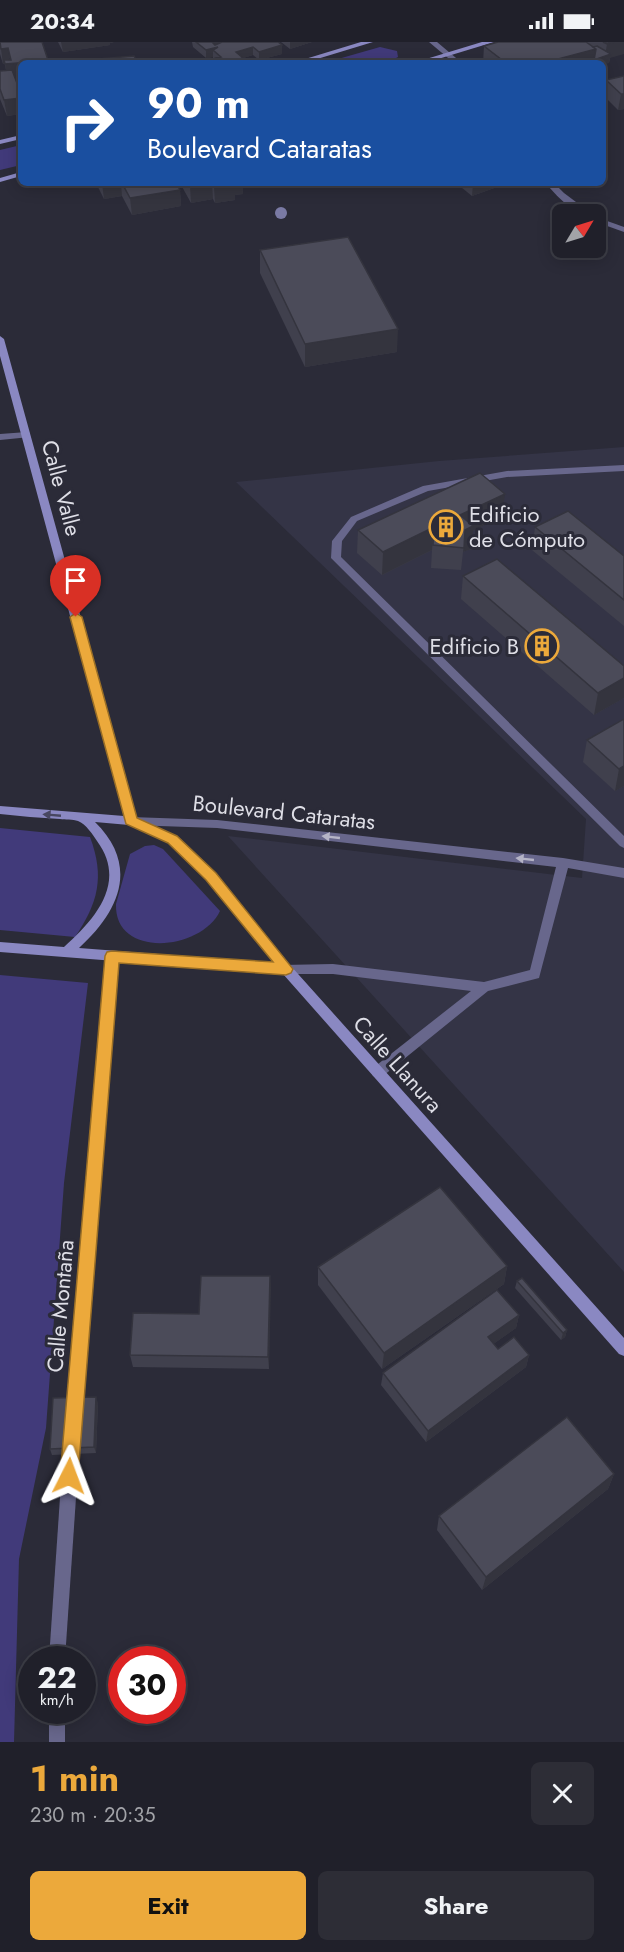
<!DOCTYPE html>
<meta charset="utf-8">
<style>
:root{--surface:#20202a;--page:#2d2d36;--text:#f1f3f6;--muted:#a2a3a8;--line:#3d3e47;--accent:#eca93b}
body{margin:0;font-family:Jost,sans-serif;background:var(--page);color:var(--text);height:100vh;display:flex;flex-direction:column;font-size:22px;white-space:nowrap}
*{box-sizing:border-box;margin:0}
p{font-size:20px;color:var(--muted)}
.icon{flex:none;width:33px;height:33px;fill:none;stroke:currentColor;stroke-width:2;stroke-linecap:round;stroke-linejoin:round}
.map{position:relative;height:1700px;overflow:hidden}
.sheet{display:flex;flex-direction:column;background:var(--surface);flex:1}
.sheet>*{flex:none}
.hud{position:absolute;left:18px;top:18px;width:588px;height:126px;border-radius:9px;box-shadow:0 3px 15px #0003,0 0 0 2px var(--line);background:#1a4fa0;color:#fff;overflow:hidden}
.needle{width:39px;rotate:52deg}
.buttons{position:absolute;left:552px;top:162px;display:grid;gap:12px}
.buttons a{display:grid;place-items:center;width:54px;height:54px;border-radius:9px;background:var(--surface);box-shadow:0 3px 15px #0003,0 0 0 2px var(--line);font-size:30px}
.speed{position:absolute;left:18px;top:1604px;display:flex;gap:12px;font-size:30px;font-weight:700;text-align:center}
.speed>*{display:grid;place-content:center;width:78px;height:78px;border-radius:50%;background:var(--surface);box-shadow:0 3px 15px #0003,0 0 0 2px var(--line);line-height:1}
.speed small{font-size:15px;font-weight:400}
.speed .limit{border:9px solid #d22;background:#fff;color:#111}
.pin{position:absolute;display:grid;place-items:center;width:51px;height:51px;color:#fff;margin:-62px -26px;border-radius:50% 50% 50% 0;rotate:-45deg;box-shadow:0 0 6px #0007}
.pin .icon{rotate:45deg}
.me{position:absolute;width:66px;margin:-33px;rotate:3deg;stroke-linejoin:round;filter:drop-shadow(0 0 4px #0008)}
.turn{display:flex;align-items:center;gap:21px;height:126px;padding:0 30px;font-size:27px}
.turn .icon{width:78px;height:78px;stroke-width:2.5}
.turn b{display:block;font-size:42px;line-height:51px}
.round{display:grid;place-items:center;flex:none;width:63px;height:63px;border-radius:9px;background:var(--page)}
.headline{display:flex;align-items:center;justify-content:space-between;height:102px;padding:0 30px}
h1{font-size:36px;font-weight:700;line-height:45px;color:var(--accent)}
.action{display:flex;gap:12px;margin-top:auto;padding:12px 30px}
.action a{flex:1;height:69px;border-radius:9px;background:var(--accent);color:#111;font-size:24px;font-weight:700;line-height:69px;text-align:center}
.action a+a{background:var(--page);color:var(--text)}
.status{display:flex;justify-content:space-between;align-items:center;height:42px;padding:0 30px;background:var(--surface);direction:ltr}
.status svg{height:16px;fill:currentColor}
.map>svg:first-child{display:block}
</style>
<div class="status"><b>20:34</b><svg viewBox="0 0 49 12"><path d="M0 12V9h3v3zM5 12V6h3v6zM10 12V3h3v9zM15 12V0h3v12zM26 1h20v11H26zM47 4h2v5h-2z"/></svg></div>
<div class="map">
<svg width="624" height="1700" viewBox="0 0 624 1700">
<rect width="100%" height="100%" fill="#2b2b38"/>
<path fill="#343446" d="M 624,405 L 624,1230 L 228,794 L 582,836 L 586,777 L 236,440 L 439,419 Z"/>
<g fill="#413a7a">
<path d="M 380,5 L 397,9 L 398,15 L 386,21 L 324,21 Z"/>
<path d="M 21,103 L 21,123 L 0,128 L 0,108 Z"/>
<path d="M 0,786 L 90,795 C 105,835 98,861 75,895 L 0,888 Z"/>
<path d="M 154,803 L 163,807 L 220,869 C 201,909 114,917 116,862 L 130,812 L 145,804 Z"/>
<path d="M 0,933 L 88,941 L 64,1141 L 46,1386 L 19,1517 L 14,1700 L 0,1700 Z"/>
</g>
<g fill="none" stroke-linecap="round" stroke-linejoin="round">
<g fill="#68678c" fill-rule="evenodd">
<path d="M 429,0 L 437,0 L 462,21 L 454,21 Z"/>
<path d="M 546,141 L 554,141 L 564,151 L 592,172 C 575,174 556,154 546,141 Z"/>
<path d="M 596,175 L 624,185 L 624,190 L 596,180 Z"/>
<path d="M 27,390 L 30,391 L 30,395 L 0,398 L 0,392 Z"/>
<path d="M 624,423 L 624,429 L 507,435 L 428,449 L 357,479 L 342,499 L 341,515 L 624,794 L 624,806 L 620,804 L 331,516 L 332,499 L 351,475 L 423,444 L 507,429 Z"/>
<path d="M 131,775 L 217,778 L 563,816 L 624,826 L 624,836 L 568,826 L 539,936 L 488,949 L 383,1034 L 378,1036 L 373,1034 L 371,1030 L 373,1026 L 471,949 L 333,932 L 286,932 L 282,931 L 280,927 L 282,923 L 333,922 L 484,940 L 530,928 L 556,825 L 217,786 L 131,783 L 125,779 Z"/>
<path d="M 112,909 L 116,910 L 118,914 L 81,1370 L 79,1375 L 74,1377 L 69,1375 L 67,1370 L 106,914 L 108,910 Z"/>
<path d="M 72,1390 L 77,1392 L 80,1397 L 65,1617 L 49,1617 L 64,1397 L 67,1392 Z"/>
<rect x="49" y="1668" width="16" height="32"/>
</g>
<g fill="#8a88c2" fill-rule="evenodd">
<path d="M 361,0 L 373,0 L 304,21 L 292,21 Z"/>
<path d="M 482,0 L 494,0 L 425,21 L 413,21 Z"/>
<path d="M 21,93 L 21,97 L 0,102 L 0,98 Z"/>
<path d="M 21,130 L 21,134 L 0,140 L 0,136 Z"/>
<path d="M 0,294 L 4,297 L 136,776 L 176,795 L 215,831 L 290,923 L 624,1296 L 624,1314 L 619,1312 L 283,932 L 0,910 L 0,900 L 64,905 C 94,878 128,841 97,799 C 93,793 86,782 78,779 C 73,777 65,778 60,777 C 40,776 20,774 0,772 L 0,764 L 124,774 L 0,314 ZM 95,780 L 129,783 L 168,801 L 207,837 L 274,921 L 79,906 C 119,870 140,824 95,780 Z"/>
</g>
</g>
<circle fill="#7a7aa4" cx="281" cy="171" r="6"/>
<g fill="#40404d">
<path d="M 0,0 L 21,21 L 21,37 L 16,37 L 17,41 L 21,40 L 21,72 L 7,74 L 0,57 L 0,29 L 6,29 L 5,22 L 3,22 L 0,12 Z"/>
<path d="M 58,0 L 114,0 L 110,1 L 110,3 L 63,10 Z"/>
<path d="M 192,0 L 235,0 L 282,3 L 282,12 L 259,18 L 253,13 L 243,16 L 243,21 L 217,21 L 217,19 L 213,16 L 213,15 L 206,16 L 193,5 Z"/>
<path d="M 281,0 L 312,0 L 290,7 Z"/>
<path d="M 587,0 L 624,0 L 610,16 L 609,21 L 483,21 L 484,4 Z"/>
<path d="M 624,34 L 624,67 L 618,68 L 604,54 L 606,38 Z"/>
<path d="M 96,141 L 176,141 L 180,148 L 181,164 L 132,173 L 122,154 L 104,157 Z"/>
<path d="M 180,141 L 242,141 L 243,152 L 235,153 L 235,158 L 215,161 L 213,157 L 191,161 Z"/>
<path d="M 456,141 L 508,141 L 472,154 Z"/>
<path d="M 260,208 L 397,310 L 305,325 L 260,231 Z"/>
<path d="M 502,474 L 473,489 L 471,507 L 463,510 L 461,528 L 431,526 L 432,508 L 382,533 L 357,511 L 358,488 Z"/>
<path d="M 535,485 L 624,514 L 624,584 L 532,508 Z"/>
<path d="M 463,534 L 624,624 L 624,656 L 594,673 L 461,557 Z"/>
<path d="M 624,677 L 624,744 L 615,749 L 583,720 L 587,698 Z"/>
<path d="M 507,1224 L 504,1242 L 382,1327 L 318,1243 L 318,1225 Z"/>
<path d="M 270,1234 L 269,1327 L 133,1325 L 130,1313 L 199,1272 Z"/>
<path d="M 517,1239 L 567,1288 L 565,1295 L 561,1298 L 515,1246 Z"/>
<path d="M 519,1273 L 516,1286 L 493,1302 L 498,1307 L 529,1313 L 526,1325 L 426,1400 L 381,1343 L 383,1331 Z"/>
<path d="M 98,1361 L 96,1411 L 52,1413 L 50,1407 Z"/>
<path d="M 614,1432 L 608,1447 L 482,1548 L 437,1488 L 439,1474 Z"/>
</g>
<g fill="#34343e">
<path d="M 61,0 L 114,0 L 110,1 L 110,3 L 63,10 Z"/>
<path d="M 212,0 L 234,0 L 213,9 L 213,15 L 206,17 L 206,8 Z"/>
<path d="M 290,0 L 312,0 L 290,7 Z"/>
<path d="M 614,0 L 624,0 L 624,12 L 610,16 L 609,21 L 603,23 L 603,21 L 543,21 L 596,7 L 605,14 L 607,2 Z"/>
<path d="M 282,3 L 282,12 L 259,18 L 259,10 Z"/>
<path d="M 253,5 L 253,13 L 243,16 L 243,21 L 225,21 L 236,10 Z"/>
<path d="M 8,6 L 11,22 L 3,22 L 1,7 Z"/>
<path d="M 30,20 L 30,21 L 21,21 L 21,37 L 8,38 L 5,22 Z"/>
<path d="M 621,52 L 624,52 L 624,67 L 618,68 Z"/>
<path d="M 21,56 L 21,72 L 7,74 L 4,58 Z"/>
<path d="M 102,141 L 121,141 L 122,154 L 104,157 Z"/>
<path d="M 212,141 L 213,157 L 191,161 L 190,144 Z"/>
<path d="M 232,141 L 242,141 L 243,152 L 235,153 L 235,158 L 215,161 L 214,145 Z"/>
<path d="M 473,141 L 508,141 L 472,154 Z"/>
<path d="M 180,148 L 181,164 L 132,173 L 130,156 Z"/>
<path d="M 398,287 L 397,310 L 305,325 L 305,302 Z"/>
<path d="M 505,452 L 502,474 L 473,489 L 471,507 L 463,510 L 465,493 L 460,473 Z"/>
<path d="M 434,485 L 432,508 L 382,533 L 383,510 Z"/>
<path d="M 624,636 L 624,656 L 594,673 L 598,651 Z"/>
<path d="M 624,724 L 624,744 L 615,749 L 619,727 Z"/>
<path d="M 507,1224 L 504,1242 L 382,1327 L 384,1311 Z"/>
<path d="M 270,1234 L 271,1247 L 269,1327 L 268,1315 Z"/>
<path d="M 519,1273 L 516,1286 L 485,1308 L 488,1295 Z"/>
<path d="M 567,1288 L 565,1295 L 561,1298 L 563,1291 Z"/>
<path d="M 529,1313 L 526,1325 L 426,1400 L 428,1389 Z"/>
<path d="M 96,1355 L 98,1361 L 96,1411 L 94,1405 Z"/>
<path d="M 614,1432 L 608,1447 L 482,1548 L 486,1535 Z"/>
</g>
<g fill="#4b4b59" stroke="#34343e" stroke-width="1.5">
<path d="M 0,0 L 42,0 L 49,21 L 30,21 L 30,20 L 5,22 L 4,18 L 11,18 L 8,6 L 1,7 Z"/>
<path d="M 196,0 L 213,0 L 212,0 L 215,3 L 222,0 L 278,0 L 282,3 L 259,10 L 253,5 L 236,10 L 243,16 L 223,21 L 216,16 L 221,15 L 213,8 L 218,5 L 206,8 Z"/>
<path d="M 498,0 L 586,0 L 596,7 L 543,21 L 506,21 L 484,4 Z"/>
<path d="M 603,0 L 614,0 L 607,2 Z"/>
<path d="M 597,4 L 611,12 L 594,18 L 596,7 L 593,5 Z"/>
<path d="M 134,14 L 138,21 L 87,21 L 89,21 L 87,18 Z"/>
<path d="M 207,16 L 213,21 L 191,21 Z"/>
<path d="M 12,28 L 17,41 L 21,40 L 21,56 L 4,58 L 0,47 L 0,29 Z"/>
<path d="M 624,34 L 624,52 L 621,52 L 606,38 Z"/>
<path d="M 122,141 L 176,141 L 180,148 L 130,156 Z"/>
<path d="M 188,141 L 210,141 L 190,144 Z"/>
<path d="M 212,141 L 234,141 L 235,142 L 214,145 Z"/>
<path d="M 348,195 L 398,287 L 305,302 L 260,208 Z"/>
<path d="M 480,431 L 505,452 L 460,473 L 473,484 L 465,488 L 464,506 L 433,503 L 434,485 L 383,510 L 358,488 Z"/>
<path d="M 568,469 L 624,514 L 624,558 L 535,485 Z"/>
<path d="M 497,517 L 624,624 L 624,636 L 598,651 L 463,534 Z"/>
<path d="M 624,677 L 624,724 L 619,727 L 587,698 Z"/>
<path d="M 440,1145 L 507,1224 L 384,1311 L 318,1225 Z"/>
<path d="M 201,1234 L 270,1234 L 268,1315 L 130,1313 L 133,1271 L 199,1272 Z"/>
<path d="M 522,1236 L 567,1288 L 563,1291 L 517,1239 Z"/>
<path d="M 497,1248 L 519,1273 L 488,1295 L 498,1307 L 514,1295 L 529,1313 L 428,1389 L 383,1331 Z"/>
<path d="M 96,1355 L 94,1405 L 50,1407 L 53,1356 Z"/>
<path d="M 567,1375 L 614,1432 L 486,1535 L 439,1474 Z"/>
</g>
<defs><path id="oneway-solid" d="M-6-.8H1V-3.2L6.5 0L1 3.2V.8H-6Z" transform="scale(1.5)"/></defs>
<use fill="#484761" href="#oneway-solid" transform="translate(52 773) rotate(-175)"/>
<g fill="#b5b4c6">
<use href="#oneway-solid" transform="translate(331 795) rotate(-174)"/>
<use href="#oneway-solid" transform="translate(525 817) rotate(-174)"/>
</g>
<path fill="#eca93b" stroke="#996e26" stroke-width="1.5" d="M 76,571 L 82,575 L 137,776 L 177,794 L 216,831 L 293,927 L 291,931 L 286,933 L 119,921 L 78,1434 L 75,1440 L 69,1443 L 63,1440 L 60,1434 L 105,914 L 107,910 L 112,909 L 273,920 L 206,838 L 168,801 L 126,782 L 70,575 Z"/>
<defs>
<g id="building-ring" transform="scale(1.725)"><circle r="9.5" fill="#2b2b38" stroke="#eca93b" stroke-width="1.5"/><path d="M-4-6H4V6H1V3H-1V6H-4ZM-2.5-4.3h1.7v1.8h-1.7ZM.8-4.3h1.7v1.8H.8ZM-2.5-1h1.7V.8h-1.7ZM.8-1h1.7V.8H.8Z" fill="#eca93b"/></g>
</defs>
<g fill-rule="evenodd">
<use href="#building-ring" x="446" y="485"/>
<use href="#building-ring" x="542" y="604"/>
</g>
<g text-anchor="middle" dominant-baseline="central" stroke-width="6" stroke-linejoin="round" paint-order="stroke">
<g font-size="22" fill="#dedee6" stroke="#2b2b38">
<text transform="translate(62 446) rotate(75)">Calle Valle</text>
<text transform="translate(284 770) rotate(6)">Boulevard Cataratas</text>
<text transform="translate(398 1022) rotate(48)">Calle Llanura</text>
<text transform="translate(60 1264) rotate(-85)">Calle Montaña</text>
</g>
<g font-size="22" fill="#dedee6" stroke="#2b2b38" text-anchor="start">
<text x="469" y="472">Edificio<tspan x="469" dy="25">de Cómputo</tspan></text>
<text x="519" y="604" text-anchor="end">Edificio B</text>
</g>
</g>
</svg>
<div class="buttons">
<a><svg class="needle" viewBox="-14 -14 28 28"><path d="M0-13l5 13h-10z" fill="#e53935"/><path d="M0 13l5-13h-10z" fill="#a2a3a8"/></svg></a>
</div>
<div class="speed"><div>22<small>km/h</small></div><div class="limit">30</div></div>
<div class="pin" style="left:76px;top:575px;background:#d93025"><svg class="icon" aria-label="arrive" viewBox="0 0 24 24"><path d="M6 21V4h12l-3 4 3 4H6"/></svg></div>
<svg class="me" style="left:69px;top:1434px" viewBox="-20 -20 40 40"><path d="M0-17L14 15 0 8-14 15z" fill="#eca93b" stroke="#fff" stroke-width="4"/></svg>
<div class="hud">
<div class="turn"><svg class="icon" aria-label="right" viewBox="0 0 24 24"><path d="M7 20v-9h11M14 6l5 5-5 5"/></svg><div><b>90 m</b>Boulevard Cataratas</div></div>
</div>
</div>
<section class="sheet">
<div class="headline"><div><h1>1 min</h1><p>230 m · 20:35</p></div><a class="round"><svg class="icon" aria-label="close" viewBox="0 0 24 24"><path d="M6 6l12 12M18 6L6 18"/></svg></a></div>
<div class="action"><a>Exit</a><a>Share</a></div>
</section>
